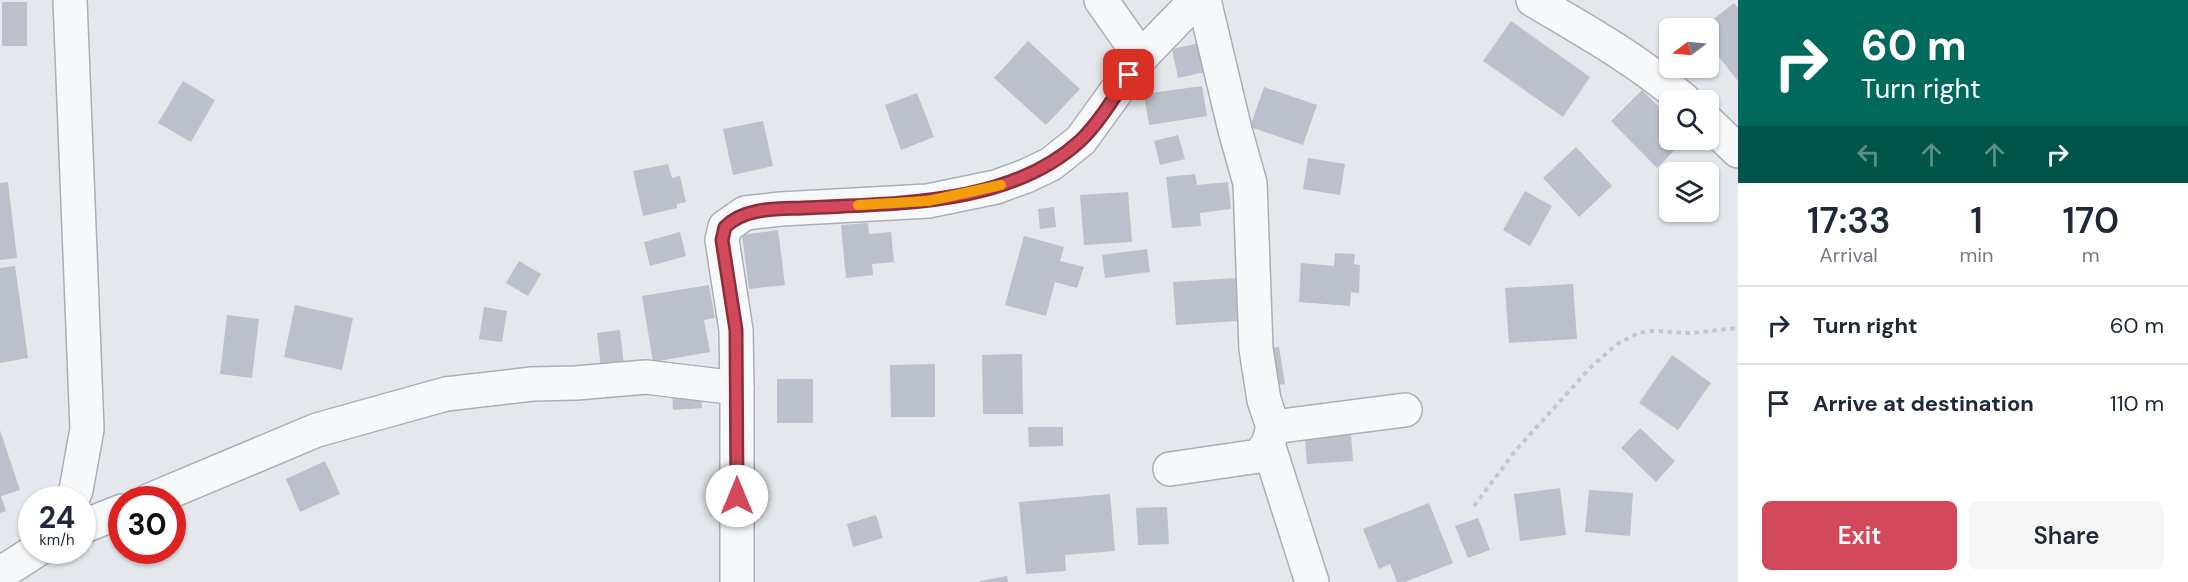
<!DOCTYPE html>
<style>
:root{--surface:#fff;--page:#f6f6f7;--text:#1f2937;--muted:#747a83;--line:#e0e1e3;--accent:#d1495b}
body{margin:0;font-family:"DM Sans",sans-serif;background:var(--page);color:var(--text);height:100vh;display:flex;flex-direction:column;font-size:22px;white-space:nowrap}
*{box-sizing:border-box;margin:0}
p{font-size:20px;color:var(--muted)}
.icon{flex:none;width:33px;height:33px;fill:none;stroke:currentColor;stroke-width:2;stroke-linecap:round;stroke-linejoin:round}
.map{position:relative;flex:1;overflow:hidden}
.drawer{display:flex;flex-direction:column;background:var(--surface);width:450px}
.drawer>*{flex:none}
.top-card{background:#00695c;color:#fff;overflow:hidden}
.needle{width:39px;rotate:254deg}
.tools{position:absolute;left:1659px;top:18px;display:grid;gap:12px}
.tools a{display:grid;place-items:center;width:60px;height:60px;border-radius:9px;background:var(--surface);box-shadow:0 2px 4px #0004;font-size:30px}
.speed{position:absolute;left:18px;top:486px;display:flex;gap:12px;font-size:30px;font-weight:700;text-align:center}
.speed>*{display:grid;place-content:center;width:78px;height:78px;border-radius:50%;background:var(--surface);box-shadow:0 2px 4px #0004;line-height:1}
.speed small{font-size:15px;font-weight:400}
.speed .limit{border:9px solid #d22;background:#fff;color:#111}
.pin{position:absolute;display:grid;place-items:center;width:51px;height:51px;color:#fff;margin:-26px;border-radius:12px;box-shadow:0 3px 9px #0006}
.me{position:absolute;width:66px;margin:-33px;rotate:0deg;stroke-linejoin:round;filter:drop-shadow(0 0 4px #0008)}
.turn{display:flex;align-items:center;gap:21px;height:126px;padding:0 24px;font-size:27px}
.turn .icon{width:78px;height:78px;stroke-width:2.5}
.turn b{display:block;font-size:42px;line-height:51px}
.lanes{display:flex;align-items:center;height:57px;padding:0 24px;background:#0003;justify-content:center;gap:30px;direction:ltr}
.lanes .off{opacity:.35}
.eta{display:flex;justify-content:space-evenly;align-items:center;height:102px;text-align:center}
.eta b{font-size:36px;font-weight:600;line-height:42px}
.action{display:flex;gap:12px;margin-top:auto;padding:12px 24px}
.action a{flex:1;height:69px;border-radius:9px;background:var(--accent);color:#fff;font-size:24px;font-weight:600;line-height:69px;text-align:center}
.action a+a{background:var(--page);color:var(--text)}
ul{padding:0;list-style:none}
li{display:flex;align-items:center;gap:18px;height:78px;padding:0 24px;border-top:2px solid var(--line)}
li div{flex:1}
li b{display:block;font-size:22px}
li em{font-style:normal}
main{display:flex;flex:1;min-height:0}
.map>svg:first-child{display:block}
</style>
<main>
<div class="map">
<svg width="1738" height="582" viewBox="0 0 1738 582">
<rect width="100%" height="100%" fill="#e4e7ec"/>
<g fill="#bbc0ca">
<rect x="2" y="2" width="25" height="44"/>
<path d="M 1734,3 L 1738,8 L 1738,81 L 1708,43 L 1708,28 L 1702,28 Z"/>
<path d="M 1511,21 L 1590,77 L 1563,117 L 1483,61 Z"/>
<path d="M 1028,41 L 1080,89 L 1046,125 L 994,78 Z"/>
<path d="M 1204,42 L 1210,71 L 1178,78 L 1172,49 Z"/>
<path d="M 183,81 L 215,100 L 191,142 L 158,123 Z"/>
<path d="M 1202,86 L 1207,116 L 1149,125 L 1144,94 Z"/>
<path d="M 1264,87 L 1317,105 L 1303,145 L 1250,127 Z"/>
<path d="M 1642,90 L 1670,118 L 1670,140 L 1685,140 L 1657,168 L 1611,121 Z"/>
<path d="M 917,93 L 934,137 L 901,150 L 885,105 Z"/>
<path d="M 763,121 L 773,166 L 733,175 L 723,129 Z"/>
<path d="M 1178,135 L 1185,159 L 1160,165 L 1154,141 Z"/>
<path d="M 1576,147 L 1612,186 L 1579,217 L 1543,178 Z"/>
<path d="M 1308,158 L 1345,164 L 1340,195 L 1303,189 Z"/>
<path d="M 668,164 L 672,178 L 680,176 L 686,202 L 677,204 L 677,208 L 643,216 L 633,171 Z"/>
<path d="M 1195,174 L 1197,185 L 1228,182 L 1231,209 L 1200,213 L 1201,226 L 1172,228 L 1166,177 Z"/>
<path d="M 8,182 L 17,258 L 0,260 L 0,183 Z"/>
<path d="M 1525,191 L 1552,206 L 1530,246 L 1503,230 Z"/>
<path d="M 1128,192 L 1132,242 L 1084,245 L 1080,195 Z"/>
<path d="M 1054,207 L 1056,227 L 1040,229 L 1038,209 Z"/>
<path d="M 868,223 L 869,234 L 891,232 L 894,262 L 872,264 L 873,275 L 846,278 L 841,225 Z"/>
<path d="M 778,230 L 785,285 L 749,289 L 742,235 Z"/>
<path d="M 680,232 L 686,256 L 650,266 L 644,242 Z"/>
<path d="M 1024,236 L 1064,247 L 1060,261 L 1084,267 L 1077,288 L 1055,282 L 1046,316 L 1005,305 Z"/>
<path d="M 1147,249 L 1150,272 L 1105,278 L 1102,255 Z"/>
<path d="M 1335,253 L 1355,254 L 1354,264 L 1360,265 L 1359,293 L 1351,292 L 1350,306 L 1299,302 L 1301,263 L 1334,266 Z"/>
<path d="M 519,261 L 541,274 L 528,296 L 506,283 Z"/>
<path d="M 15,266 L 28,358 L 0,363 L 0,268 Z"/>
<path d="M 1236,278 L 1239,321 L 1176,325 L 1173,282 Z"/>
<path d="M 1573,284 L 1577,339 L 1509,343 L 1505,288 Z"/>
<path d="M 709,285 L 715,318 L 704,320 L 710,352 L 653,362 L 642,296 Z"/>
<path d="M 295,305 L 353,318 L 342,370 L 284,357 Z"/>
<path d="M 484,307 L 507,311 L 502,342 L 479,339 Z"/>
<path d="M 227,315 L 259,319 L 252,378 L 220,374 Z"/>
<path d="M 620,330 L 624,366 L 601,368 L 597,333 Z"/>
<path d="M 1279,347 L 1285,384 L 1263,387 L 1257,350 Z"/>
<path d="M 1022,354 L 1023,414 L 983,414 L 982,355 Z"/>
<path d="M 1672,355 L 1711,383 L 1678,430 L 1639,403 Z"/>
<path d="M 935,364 L 935,417 L 891,417 L 890,365 Z"/>
<rect x="777" y="379" width="36" height="44"/>
<path d="M 700,384 L 702,408 L 673,410 L 672,386 Z"/>
<path d="M 1350,422 L 1353,461 L 1307,464 L 1304,426 Z"/>
<path d="M 1028,427 L 1063,427 L 1063,446 L 1029,447 Z"/>
<path d="M 1640,428 L 1675,461 L 1656,482 L 1621,448 Z"/>
<path d="M 0,430 L 20,490 L 1,496 L 6,511 L 0,513 Z"/>
<path d="M 325,461 L 340,494 L 300,512 L 286,479 Z"/>
<path d="M 1560,488 L 1566,535 L 1520,541 L 1514,494 Z"/>
<path d="M 1589,490 L 1633,493 L 1630,536 L 1585,532 Z"/>
<path d="M 1110,494 L 1115,551 L 1065,555 L 1066,571 L 1026,574 L 1019,502 Z"/>
<path d="M 1429,503 L 1453,563 L 1405,582 L 1397,582 L 1390,564 L 1379,569 L 1363,529 Z"/>
<path d="M 1167,507 L 1169,544 L 1138,545 L 1136,508 Z"/>
<path d="M 876,515 L 883,538 L 853,547 L 847,524 Z"/>
<path d="M 1478,518 L 1490,550 L 1468,558 L 1455,526 Z"/>
<path d="M 1007,576 L 1008,582 L 980,582 L 980,581 Z"/>
</g>
<g fill="none" stroke-linecap="round" stroke-linejoin="round">
<g stroke="#a9aeb7" stroke-width="36">
<g id="minor">
<path d="M 70,0 L 87,429 L 76,490 L 72,500"/>
<path d="M 1101,0 L 1141,57"/>
<path d="M 1533,0 C 1586,31 1637,60 1684,100"/>
<path d="M 1708,122 L 1738,151"/>
<path d="M 1273,427 L 1405,410"/>
<path d="M 1268,444 L 1312,582"/>
<path d="M 1170,469 L 1259,456 L 1268,444 L 1273,427 L 1264,400 L 1256,349 L 1250,183 L 1235,130 L 1204,0"/>
<path d="M 150,500 L 317,430 L 446,394 L 532,384 L 576,383 L 646,377 L 737,388 L 736,330 L 722,240 L 725,227 L 745,213 L 781,209 L 928,201 L 996,187 L 1026,176 L 1051,164 L 1081,140 L 1141,57 L 1196,0"/>
<path d="M 82,527 L 122,511"/>
<path d="M 0,574 L 37,550"/>
<path d="M 737,582 L 737,388"/>
</g>
</g>
<path stroke="#c2c5cb" stroke-width="4" stroke-dasharray="4.5 4.5" stroke-linecap="butt" d="M 1474,506 L 1516,450 L 1590,368 L 1617,344 L 1638,333 L 1651,331 L 1692,333 L 1738,328"/>
<use href="#minor" stroke="#f7f8fa" stroke-width="33"/>
</g>
<g fill="none" stroke-linecap="round" stroke-linejoin="round">
<g stroke="#882f3b" stroke-width="15">
<path id="route" d="M 737,496 L 736,330 L 722,240 L 725,227 C 745,207 777,209 803,208 C 894,203 1008,207 1080,141 C 1099,123 1114,97 1129,75"/>
</g>
<use href="#route" stroke="#d1495b" stroke-width="10"/>
<path stroke="#f59e0b" stroke-width="10" d="M 858,205 L 928,201 L 1001,185"/>
</g>
</svg>
<div class="tools">
<a><svg class="needle" viewBox="-14 -14 28 28"><path d="M0-13l5 13h-10z" fill="#e53935"/><path d="M0 13l5-13h-10z" fill="#747a83"/></svg></a>
<a><svg class="icon" aria-label="search" viewBox="0 0 24 24"><circle cx="10" cy="10" r="6"/><path d="M15 15l6 6"/></svg></a>
<a><svg class="icon" aria-label="layers" viewBox="0 0 24 24"><path d="M12 4l9 5-9 5-9-5zM3 14l9 5 9-5"/></svg></a>
</div>
<div class="speed"><div>24<small>km/h</small></div><div class="limit">30</div></div>
<div class="pin" style="left:1129px;top:75px;background:#d93025"><svg class="icon" aria-label="arrive" viewBox="0 0 24 24"><path d="M6 21V4h12l-3 4 3 4H6"/></svg></div>
<svg class="me" style="left:737px;top:496px" viewBox="-20 -20 40 40"><circle r="19" fill="#fff"/><path d="M0-13L10 11 0 6-10 11z" fill="#d1495b"/></svg>
</div>
<section class="drawer">
<div class="top-card">
<div class="turn"><svg class="icon" aria-label="right" viewBox="0 0 24 24"><path d="M7 20v-9h11M14 6l5 5-5 5"/></svg><div><b>60 m</b>Turn right</div></div>
<div class="lanes"><svg class="icon off" aria-label="left" viewBox="0 0 24 24"><path d="M17 20v-9H6M10 6l-5 5 5 5"/></svg><svg class="icon off" aria-label="ahead" viewBox="0 0 24 24"><path d="M12 20V5M6 11l6-6 6 6"/></svg><svg class="icon off" aria-label="ahead" viewBox="0 0 24 24"><path d="M12 20V5M6 11l6-6 6 6"/></svg><svg class="icon" aria-label="right" viewBox="0 0 24 24"><path d="M7 20v-9h11M14 6l5 5-5 5"/></svg></div>
</div>
<div class="eta">
<div><b>17:33</b><p>Arrival</p></div>
<div><b>1</b><p>min</p></div>
<div><b>170</b><p>m</p></div>
</div>
<ul>
<li><svg class="icon" aria-label="right" viewBox="0 0 24 24"><path d="M7 20v-9h11M14 6l5 5-5 5"/></svg><div><b>Turn right</b></div><em>60 m</em></li>
<li><svg class="icon" aria-label="arrive" viewBox="0 0 24 24"><path d="M6 21V4h12l-3 4 3 4H6"/></svg><div><b>Arrive at destination</b></div><em>110 m</em></li>
</ul>
<div class="action"><a>Exit</a><a>Share</a></div>
</section>
</main>
